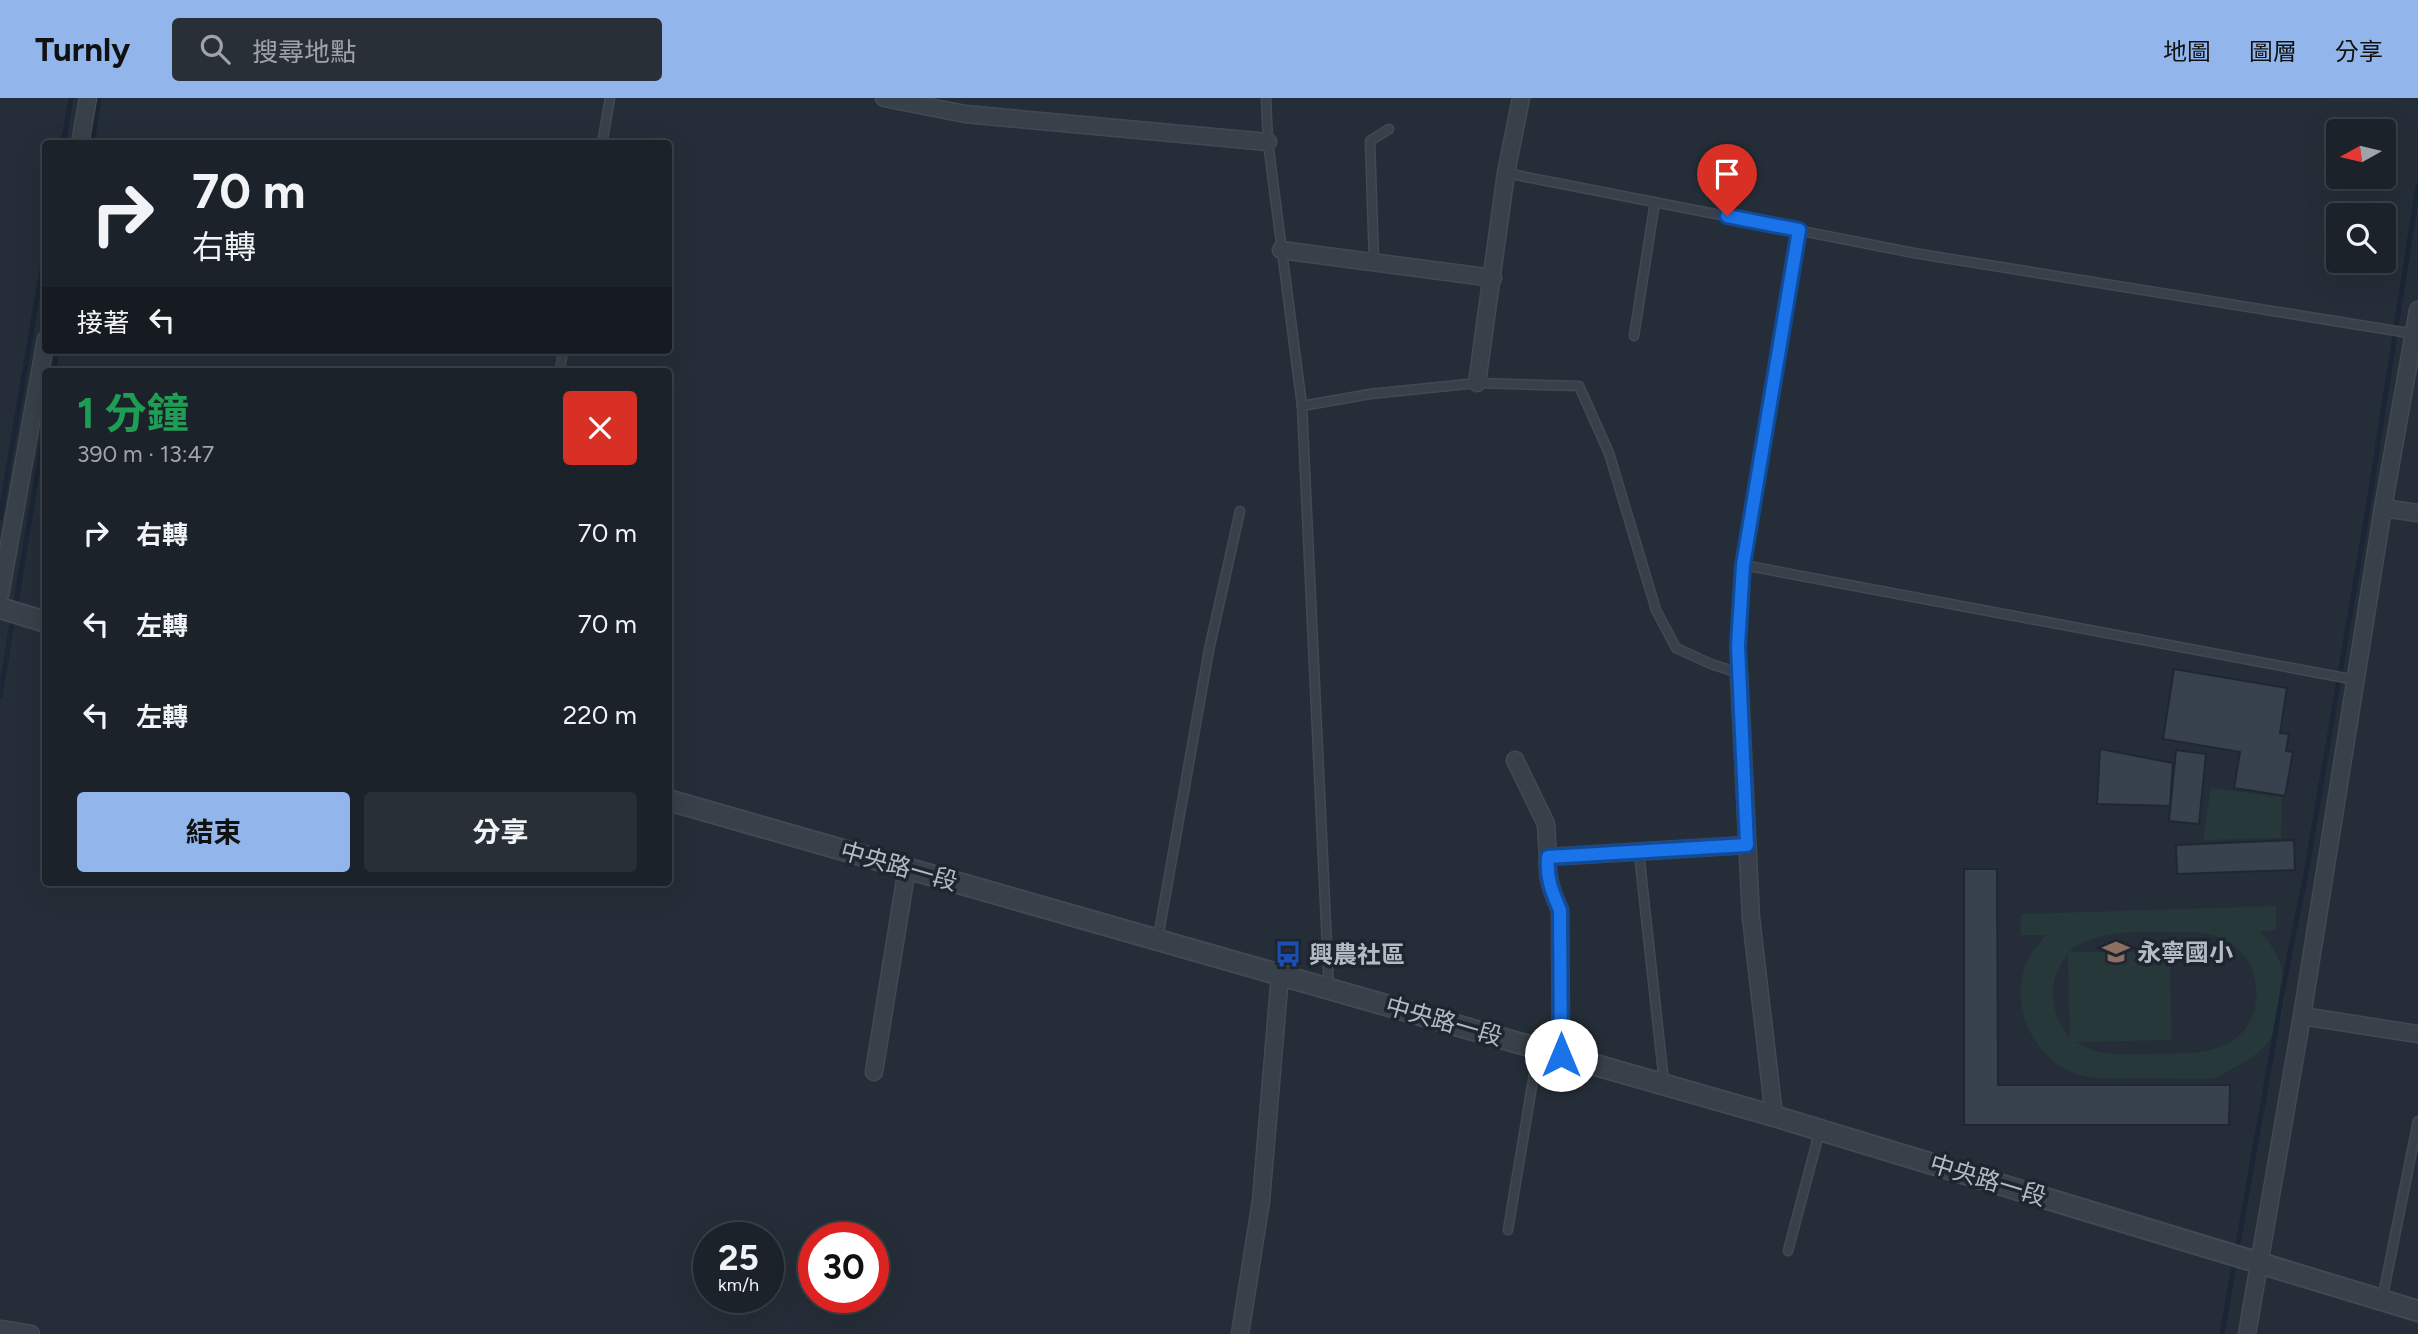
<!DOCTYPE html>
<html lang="zh-TW">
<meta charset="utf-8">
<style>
:root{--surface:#1c222a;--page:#292f36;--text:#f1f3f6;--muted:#a0a4a8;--line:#3a3f47;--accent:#92b6eb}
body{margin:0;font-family:Figtree,"Noto Sans TC",sans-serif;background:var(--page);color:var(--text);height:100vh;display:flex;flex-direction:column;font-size:26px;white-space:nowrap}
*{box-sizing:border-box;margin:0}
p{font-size:23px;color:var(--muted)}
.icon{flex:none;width:38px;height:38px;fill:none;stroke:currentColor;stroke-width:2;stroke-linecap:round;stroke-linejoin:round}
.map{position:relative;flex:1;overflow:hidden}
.sheet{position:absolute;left:42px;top:270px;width:630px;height:518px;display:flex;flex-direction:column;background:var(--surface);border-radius:7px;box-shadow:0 7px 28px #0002,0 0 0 2px var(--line)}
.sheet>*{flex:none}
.hud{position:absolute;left:42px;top:42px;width:630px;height:214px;border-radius:7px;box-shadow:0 7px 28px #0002,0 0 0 2px var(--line);background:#1c222a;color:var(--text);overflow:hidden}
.needle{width:46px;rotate:262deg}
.controls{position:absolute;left:2326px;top:21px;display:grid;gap:14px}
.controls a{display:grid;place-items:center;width:70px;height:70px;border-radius:7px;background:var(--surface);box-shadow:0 7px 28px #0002,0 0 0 2px var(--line);font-size:35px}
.speed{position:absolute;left:693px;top:1124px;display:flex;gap:14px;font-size:35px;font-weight:700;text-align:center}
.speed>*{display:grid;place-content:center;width:91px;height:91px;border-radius:50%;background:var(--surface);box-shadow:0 7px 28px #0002,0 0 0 2px var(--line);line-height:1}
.speed small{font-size:18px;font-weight:400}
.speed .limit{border:10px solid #d22;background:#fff;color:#111}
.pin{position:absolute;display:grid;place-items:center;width:60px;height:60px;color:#fff;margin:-72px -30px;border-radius:50% 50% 50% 0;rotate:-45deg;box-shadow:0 0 7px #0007}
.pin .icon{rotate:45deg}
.me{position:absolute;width:77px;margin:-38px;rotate:0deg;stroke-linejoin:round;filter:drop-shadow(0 0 5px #0008)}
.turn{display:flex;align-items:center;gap:24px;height:147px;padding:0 35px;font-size:32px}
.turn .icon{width:91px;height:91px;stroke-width:2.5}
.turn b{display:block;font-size:49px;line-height:60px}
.then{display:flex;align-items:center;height:66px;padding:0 35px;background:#0003;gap:14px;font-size:26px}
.round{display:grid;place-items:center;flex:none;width:74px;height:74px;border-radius:7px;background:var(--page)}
.summary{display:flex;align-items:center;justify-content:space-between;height:119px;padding:0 35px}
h1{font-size:42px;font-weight:700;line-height:52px;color:#1e9e55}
.action{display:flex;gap:14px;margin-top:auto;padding:14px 35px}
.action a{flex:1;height:80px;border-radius:7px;background:var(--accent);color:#111;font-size:28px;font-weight:700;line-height:80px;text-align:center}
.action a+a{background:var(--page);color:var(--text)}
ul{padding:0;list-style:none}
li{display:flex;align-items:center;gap:21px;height:91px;padding:0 35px}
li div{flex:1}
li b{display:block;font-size:26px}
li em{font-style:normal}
header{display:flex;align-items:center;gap:42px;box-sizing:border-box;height:98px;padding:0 35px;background:var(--accent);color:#111}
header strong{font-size:33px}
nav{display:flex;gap:38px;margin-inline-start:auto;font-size:24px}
.search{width:490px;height:63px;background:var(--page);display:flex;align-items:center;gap:18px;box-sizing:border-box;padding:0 24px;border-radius:7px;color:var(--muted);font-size:26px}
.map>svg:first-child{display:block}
</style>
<header>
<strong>Turnly</strong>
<div class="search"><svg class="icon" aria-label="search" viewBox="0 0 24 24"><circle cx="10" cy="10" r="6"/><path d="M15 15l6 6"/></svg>搜尋地點</div>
<nav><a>地圖</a><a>圖層</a><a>分享</a></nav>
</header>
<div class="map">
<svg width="2418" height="1236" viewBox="0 0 2418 1236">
<rect width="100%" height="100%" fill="#252e38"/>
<g fill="#27383a" fill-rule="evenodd">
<path d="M 2211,690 L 2282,699 L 2281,740 L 2203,742 Z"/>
<path d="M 2276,808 L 2276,831 L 2260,834 C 2279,853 2288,879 2284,906 C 2280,941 2259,957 2230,972 C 2225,975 2220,979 2215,980 C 2199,983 2169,980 2151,980 C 2126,980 2096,984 2072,974 C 2029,956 2007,900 2030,858 C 2034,851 2041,844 2046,837 L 2021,837 L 2021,816 ZM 2194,834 C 2207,836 2218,837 2229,844 C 2266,866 2266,927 2227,946 C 2203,958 2174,955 2148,956 C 2122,956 2099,959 2076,944 L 2171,942 L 2170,853 L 2070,854 L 2072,851 C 2105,828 2154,835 2194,834 ZM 2068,856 L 2070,938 L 2069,939 C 2049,913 2046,882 2068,856 Z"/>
</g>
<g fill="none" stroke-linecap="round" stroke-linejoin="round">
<g stroke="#1a2535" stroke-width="5">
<path d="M 63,46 L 71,0"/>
<path d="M 92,46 L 99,0"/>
<path d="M 54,273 L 57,252"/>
<path d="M 0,420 L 46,148"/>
<path d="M 15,510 L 46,323"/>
<path d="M 0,598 L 13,520"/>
<path d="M 2222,1236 L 2288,863 L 2306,776 L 2369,404 L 2418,88"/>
</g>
</g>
<g fill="#38424f" stroke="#202730" stroke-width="2">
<path d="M 2174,571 L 2287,590 L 2280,635 L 2289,636 L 2286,653 L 2293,654 L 2285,698 L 2234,690 L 2240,654 L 2163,641 Z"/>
<path d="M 2100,651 L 2173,665 L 2170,708 L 2097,706 Z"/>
<path d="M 2176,652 L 2206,656 L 2199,726 L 2169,723 Z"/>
<path d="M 2294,742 L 2295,772 L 2177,776 L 2176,747 Z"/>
<path d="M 1964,771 L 1997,771 L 1998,987 L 2230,987 L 2229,1027 L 1964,1027 Z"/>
</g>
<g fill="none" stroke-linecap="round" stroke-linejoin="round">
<g stroke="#424952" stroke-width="11">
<g id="service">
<path d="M 1266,0 L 1268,44 L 1302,308 L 1329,891"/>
<path d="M 602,46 L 610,0"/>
<path d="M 1506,75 L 1914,155 L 2415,236"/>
<path d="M 1374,164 L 1370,43 L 1389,31"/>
<path d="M 1634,238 L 1655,104"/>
<path d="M 560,273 L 563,252"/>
<path d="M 1302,308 L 1370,296 L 1477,285 L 1579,288 L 1609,355 L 1656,512 L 1676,550 L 1711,566 L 1739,575 L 1738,548 L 1743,467 L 1799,132"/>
<path d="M 1743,467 L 2356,582"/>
<path d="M 1639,755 L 1664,984"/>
<path d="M 1158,840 L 1209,552 L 1240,413"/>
<path d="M 1508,1132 L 1538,952"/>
<path d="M 1788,1153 L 1820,1032"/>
<path d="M 2382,1202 L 2418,1023"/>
</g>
</g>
<g stroke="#424952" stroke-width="19">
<g id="minor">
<path d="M 884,0 L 965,16 L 1268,44"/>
<path d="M 80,46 L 88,0"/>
<path d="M 1281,152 L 1493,180"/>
<path d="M 1477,285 L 1506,75 L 1521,0"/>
<path d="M 2383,410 L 2418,415"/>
<path d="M 0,497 L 46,241"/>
<path d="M 1739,575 L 1751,820 L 1774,1018"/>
<path d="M 1515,662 L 1546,726 L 1548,759"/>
<path d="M 2302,918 L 2418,936"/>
<path d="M 1561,957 L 1560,812 C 1552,794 1546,779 1548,759 L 1747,747"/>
<path d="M 874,974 L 907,770"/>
<path d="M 0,1231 L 31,1236"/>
<path d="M 1240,1236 L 1261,1103 L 1280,877"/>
<path d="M 2247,1236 L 2302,918 L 2383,410 L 2418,212"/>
</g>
</g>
<g stroke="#424952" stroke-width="23">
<g id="tertiary">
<path d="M 0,510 L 46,524"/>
<path d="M 668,702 L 1774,1018 L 2418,1213"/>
</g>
</g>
<use href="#service" stroke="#384049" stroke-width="8"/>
<use href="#minor" stroke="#384049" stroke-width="16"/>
<use href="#tertiary" stroke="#384049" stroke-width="19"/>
</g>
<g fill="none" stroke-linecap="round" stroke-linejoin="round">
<g stroke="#114b97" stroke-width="18">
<path id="route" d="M 1561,957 L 1560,812 C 1552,794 1546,779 1548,759 L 1747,747 L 1738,548 L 1743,467 L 1799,132 L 1727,118"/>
</g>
<use href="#route" stroke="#1a73e8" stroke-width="12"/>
</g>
<defs>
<g id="school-bare" transform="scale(2.1)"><path d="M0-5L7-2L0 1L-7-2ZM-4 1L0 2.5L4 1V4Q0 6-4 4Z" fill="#8d6e63" stroke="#1e252e" stroke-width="2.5" paint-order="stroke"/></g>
<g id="bus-bare" transform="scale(2.1)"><path d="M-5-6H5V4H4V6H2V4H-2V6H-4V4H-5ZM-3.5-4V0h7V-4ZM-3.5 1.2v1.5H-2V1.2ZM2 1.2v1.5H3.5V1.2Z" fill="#1a4fb4" stroke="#1e252e" stroke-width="2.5" paint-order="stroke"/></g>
</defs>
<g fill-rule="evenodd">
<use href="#school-bare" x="2116" y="854"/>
<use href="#bus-bare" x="1288" y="856"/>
</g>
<g text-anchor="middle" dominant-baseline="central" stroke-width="7" stroke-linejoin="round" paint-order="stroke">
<g font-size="24" fill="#b4bbc5" stroke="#1e252e">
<text transform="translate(899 768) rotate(16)">中央路一段</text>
<text transform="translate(1444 923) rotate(16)">中央路一段</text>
<text transform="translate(1988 1082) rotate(17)">中央路一段</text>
</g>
<g font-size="24" font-weight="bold" fill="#b4bbc5" stroke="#1e252e" text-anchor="start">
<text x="2137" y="854">永寧國小</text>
<text x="1309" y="856">興農社區</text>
</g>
</g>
</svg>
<div class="controls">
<a><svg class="needle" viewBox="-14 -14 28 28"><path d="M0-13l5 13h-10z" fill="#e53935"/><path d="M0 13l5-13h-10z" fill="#a0a4a8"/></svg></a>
<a><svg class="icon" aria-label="search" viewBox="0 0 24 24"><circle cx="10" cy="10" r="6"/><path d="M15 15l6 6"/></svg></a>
</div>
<div class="speed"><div>25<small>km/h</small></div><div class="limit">30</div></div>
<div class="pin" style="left:1727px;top:118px;background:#d93025"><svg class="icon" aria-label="arrive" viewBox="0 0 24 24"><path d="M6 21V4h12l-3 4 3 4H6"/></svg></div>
<svg class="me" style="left:1561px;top:957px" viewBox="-20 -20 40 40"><circle r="19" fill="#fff"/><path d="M0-13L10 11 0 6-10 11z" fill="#1a73e8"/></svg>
<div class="hud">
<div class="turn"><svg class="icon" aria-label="right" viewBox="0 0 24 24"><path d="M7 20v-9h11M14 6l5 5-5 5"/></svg><div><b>70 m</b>右轉</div></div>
<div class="then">接著<svg class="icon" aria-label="left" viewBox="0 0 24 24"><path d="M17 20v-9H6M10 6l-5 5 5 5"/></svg></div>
</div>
<section class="sheet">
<div class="summary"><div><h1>1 分鐘</h1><p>390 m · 13:47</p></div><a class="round" style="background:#d93025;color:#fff"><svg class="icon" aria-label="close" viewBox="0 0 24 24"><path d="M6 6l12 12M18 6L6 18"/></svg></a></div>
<ul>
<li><svg class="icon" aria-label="right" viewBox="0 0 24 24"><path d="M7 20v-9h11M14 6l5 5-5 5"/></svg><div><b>右轉</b></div><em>70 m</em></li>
<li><svg class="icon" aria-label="left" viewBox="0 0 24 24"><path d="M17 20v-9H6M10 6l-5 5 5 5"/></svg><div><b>左轉</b></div><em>70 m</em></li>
<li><svg class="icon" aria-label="left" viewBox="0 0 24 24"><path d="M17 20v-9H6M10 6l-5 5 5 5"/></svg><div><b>左轉</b></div><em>220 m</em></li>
</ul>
<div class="action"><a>結束</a><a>分享</a></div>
</section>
</div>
